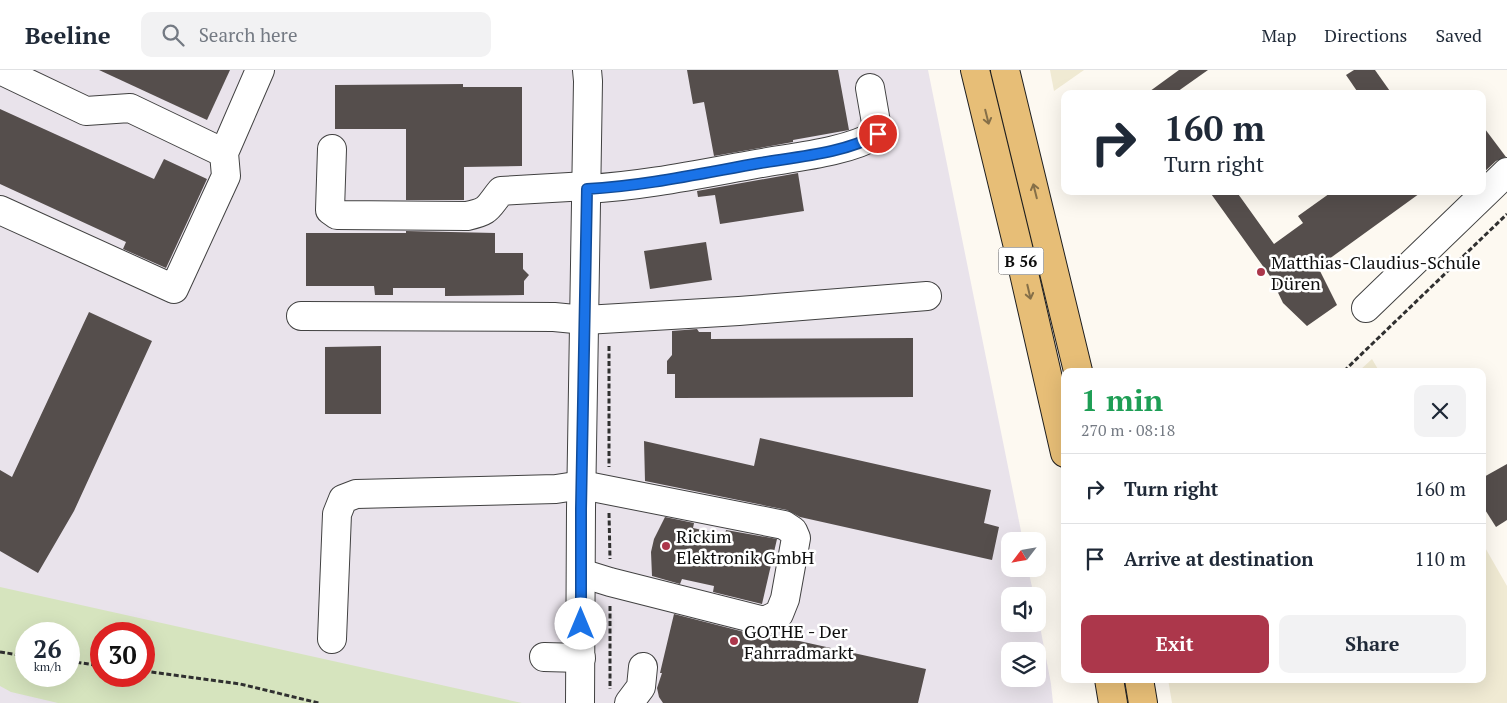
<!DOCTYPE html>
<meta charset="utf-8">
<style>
:root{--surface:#fff;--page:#f2f2f3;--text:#1f2937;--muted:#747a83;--line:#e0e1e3;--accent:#ac374b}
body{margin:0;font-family:"PT Serif",serif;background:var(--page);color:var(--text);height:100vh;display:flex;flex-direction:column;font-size:19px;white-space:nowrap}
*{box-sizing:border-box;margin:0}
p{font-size:16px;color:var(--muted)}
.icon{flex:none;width:28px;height:28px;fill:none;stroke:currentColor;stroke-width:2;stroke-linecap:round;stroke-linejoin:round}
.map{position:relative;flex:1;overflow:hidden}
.sheet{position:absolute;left:1061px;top:298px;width:425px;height:315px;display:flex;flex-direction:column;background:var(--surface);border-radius:10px;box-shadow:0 5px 20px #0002}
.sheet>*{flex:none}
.banner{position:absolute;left:1061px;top:20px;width:425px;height:105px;border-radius:10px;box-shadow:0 5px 20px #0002;background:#fff;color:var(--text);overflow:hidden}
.needle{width:32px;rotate:239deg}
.fabs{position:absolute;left:1001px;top:462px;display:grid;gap:10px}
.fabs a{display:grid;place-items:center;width:45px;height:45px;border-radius:10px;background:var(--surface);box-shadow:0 5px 20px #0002;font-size:25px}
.speed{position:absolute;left:15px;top:552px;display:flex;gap:10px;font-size:25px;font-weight:700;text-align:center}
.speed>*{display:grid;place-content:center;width:65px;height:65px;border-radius:50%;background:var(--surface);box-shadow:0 5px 20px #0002;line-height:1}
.speed small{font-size:12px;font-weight:400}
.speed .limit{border:8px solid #d22;background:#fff;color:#111}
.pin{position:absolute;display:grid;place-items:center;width:42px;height:42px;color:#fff;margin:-21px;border:2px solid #fff;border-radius:50%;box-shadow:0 1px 5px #0007}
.me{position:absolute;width:55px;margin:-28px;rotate:0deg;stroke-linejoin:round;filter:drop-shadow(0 0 4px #0008)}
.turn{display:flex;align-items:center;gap:18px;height:105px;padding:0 20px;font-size:22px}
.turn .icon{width:65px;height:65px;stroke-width:2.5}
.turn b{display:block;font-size:35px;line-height:42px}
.round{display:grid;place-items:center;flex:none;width:52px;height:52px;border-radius:10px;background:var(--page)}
.summary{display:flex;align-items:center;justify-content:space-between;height:85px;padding:0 20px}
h1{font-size:30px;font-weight:800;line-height:38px;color:#1e9e55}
.button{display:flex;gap:10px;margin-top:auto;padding:10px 20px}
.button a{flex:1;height:58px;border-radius:10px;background:var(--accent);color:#fff;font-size:20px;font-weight:800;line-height:58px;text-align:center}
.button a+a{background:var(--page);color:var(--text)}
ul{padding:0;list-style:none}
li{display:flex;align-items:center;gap:15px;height:70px;padding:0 20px;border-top:1px solid var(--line)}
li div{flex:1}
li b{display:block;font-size:19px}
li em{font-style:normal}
header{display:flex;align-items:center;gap:30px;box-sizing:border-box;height:70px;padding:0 25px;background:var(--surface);border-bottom:1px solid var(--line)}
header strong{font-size:24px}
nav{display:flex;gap:28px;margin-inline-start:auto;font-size:18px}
.search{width:350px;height:45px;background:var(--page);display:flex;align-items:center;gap:12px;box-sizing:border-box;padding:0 18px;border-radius:10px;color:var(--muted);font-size:19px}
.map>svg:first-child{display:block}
</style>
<header>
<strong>Beeline</strong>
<div class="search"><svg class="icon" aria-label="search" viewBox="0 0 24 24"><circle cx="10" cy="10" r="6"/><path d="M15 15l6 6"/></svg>Search here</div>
<nav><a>Map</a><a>Directions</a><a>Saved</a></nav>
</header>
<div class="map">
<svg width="1507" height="633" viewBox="0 0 1507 633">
<rect width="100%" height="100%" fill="#fdf9f1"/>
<path fill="#e9e3eb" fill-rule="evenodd" d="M 0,0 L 928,0 L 1023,471 L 1010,471 L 1010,499 L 1028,499 L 1034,526 L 1010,526 L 1010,554 L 1038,554 L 1038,546 L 1051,614 L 1053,633 L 0,633 ZM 26,564 L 69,564 L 69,606 L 26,606 ZM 101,564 L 144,564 L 144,606 L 101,606 ZM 1010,581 L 1038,581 L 1038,609 L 1010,609 Z"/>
<g fill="#f0ead3">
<path d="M 1050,0 L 1084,0 L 1054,21 Z"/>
<path d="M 1372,289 L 1379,301 L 1359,301 Z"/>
<path d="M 1483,474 L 1507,516 L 1507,633 L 1172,633 L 1168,609 L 1482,609 Z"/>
</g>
<path fill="#d6e4be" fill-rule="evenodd" d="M 0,517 L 522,633 L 58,633 L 11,622 L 0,616 ZM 26,564 L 69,564 L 69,606 L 26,606 ZM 101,564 L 144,564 L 144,606 L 101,606 Z"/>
<g fill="#554e4c">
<path d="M 99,0 L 230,0 L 207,50 Z"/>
<path d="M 687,0 L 838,0 L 849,60 L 793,70 L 793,72 L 714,86 L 704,32 L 693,34 Z"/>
<path d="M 1179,0 L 1208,0 L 1174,24 L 1146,24 Z"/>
<path d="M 1354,0 L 1375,0 L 1392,24 L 1359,24 L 1346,5 Z"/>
<path d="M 463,14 L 463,17 L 522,17 L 522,96 L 464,97 L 464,130 L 406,130 L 406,59 L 335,59 L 335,15 Z"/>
<path d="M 0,39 L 154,109 L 164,89 L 207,109 L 166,198 L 123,179 L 126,172 L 0,114 Z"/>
<path d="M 1482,55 L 1506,87 L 1496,91 L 1482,104 Z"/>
<path d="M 798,103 L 804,141 L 720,154 L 715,125 L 698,127 L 697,121 Z"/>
<path d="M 1209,121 L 1236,121 L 1274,174 L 1303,153 L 1298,146 L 1333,121 L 1423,121 L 1318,197 L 1337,235 L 1307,256 L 1283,233 L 1270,206 Z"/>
<path d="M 406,161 L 495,163 L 495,183 L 523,183 L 523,199 L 529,205 L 524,211 L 524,225 L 445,226 L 445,218 L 393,218 L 393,225 L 375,225 L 374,216 L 306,216 L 306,163 L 406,163 Z"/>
<path d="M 706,172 L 712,210 L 650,219 L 644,181 Z"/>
<path d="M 89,242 L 152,271 L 74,441 L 38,503 L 0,481 L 0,400 L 12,407 Z"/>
<path d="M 697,259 L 699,262 L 711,262 L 711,269 L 913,268 L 913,327 L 675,328 L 675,304 L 667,304 L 667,291 L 672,285 L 672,261 Z"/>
<path d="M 381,276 L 381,344 L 325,344 L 325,277 Z"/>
<path d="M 760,368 L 991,420 L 984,453 L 999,457 L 992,490 L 800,447 L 787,440 L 645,411 L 644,371 L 754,396 Z"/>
<path d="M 1507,394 L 1507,450 L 1496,457 L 1482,435 L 1482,408 Z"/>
<path d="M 665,447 L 694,453 L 693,458 L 725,465 L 726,460 L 777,469 L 762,534 L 713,522 L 714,516 L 682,509 L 680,514 L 652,506 L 651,482 L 654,469 Z"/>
<path d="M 674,544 L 760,566 L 772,565 L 926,599 L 918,633 L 663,633 L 659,627 L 657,618 L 662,603 L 660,603 Z"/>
</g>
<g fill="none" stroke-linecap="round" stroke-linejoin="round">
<g stroke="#414141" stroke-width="30">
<g id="minor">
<path d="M 0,0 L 86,41 L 130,38 L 224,83"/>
<path d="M 332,79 L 330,140 L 337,145 L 467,146 C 490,141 487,138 501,121 L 587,116"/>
<path d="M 587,119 C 643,116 700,104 756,94 C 794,87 845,83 878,64 L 870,18"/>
<path d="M 0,140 L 174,219 L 226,106 L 224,83 L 260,0"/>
<path d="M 1366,238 L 1507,102"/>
<path d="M 301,246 L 554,247 L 585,250 L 739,241 L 927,226"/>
<path d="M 332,569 L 337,444 L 343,429 L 356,424 L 556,419 L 582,415 L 784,455 L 793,461 L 796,468 L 785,529 L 779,544 L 764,551 L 610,512 L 581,503"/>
<path d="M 544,587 L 581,588"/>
<path d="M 580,633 L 581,439 L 588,11 L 587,0"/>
<path d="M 629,633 L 641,617 L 643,597"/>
</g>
</g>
<g stroke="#1f1f1f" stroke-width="30">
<g id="major">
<path d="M 975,0 L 1018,177 L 1065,383"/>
<path d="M 1005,0 L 1078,301"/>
<path d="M 1109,609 L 1113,633"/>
<path d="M 1139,609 L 1143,633"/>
</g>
</g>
<g stroke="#303030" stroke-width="3" stroke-dasharray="5 2.5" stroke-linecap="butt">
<path d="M 609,276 L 609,397"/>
<path d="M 1344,301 L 1507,144"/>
<path d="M 609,443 L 610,489"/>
<path d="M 610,536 L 610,619"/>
<path d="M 0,582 L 26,586"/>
<path d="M 69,591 L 101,596"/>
<path d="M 144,601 L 240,614 L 319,633"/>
</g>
<use href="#minor" stroke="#fff" stroke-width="28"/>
<use href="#major" stroke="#e7be77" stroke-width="28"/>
</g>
<defs><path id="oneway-shaft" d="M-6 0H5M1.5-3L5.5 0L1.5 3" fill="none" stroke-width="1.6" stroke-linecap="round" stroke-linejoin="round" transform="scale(1.25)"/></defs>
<g stroke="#856f48">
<use href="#oneway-shaft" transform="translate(987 47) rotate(76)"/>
<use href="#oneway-shaft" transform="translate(1035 121) rotate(-104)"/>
<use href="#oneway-shaft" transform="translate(1029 222) rotate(77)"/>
</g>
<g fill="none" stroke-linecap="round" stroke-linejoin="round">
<g stroke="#114b97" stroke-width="12">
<path id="route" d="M 581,554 L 581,439 L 587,119 C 645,116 703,103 760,93 C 796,87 846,83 878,64"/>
</g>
<use href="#route" stroke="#1a73e8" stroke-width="9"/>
</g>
<g fill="#ac374b" stroke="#fff" stroke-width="2">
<circle cx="1261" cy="202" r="5"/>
<circle cx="666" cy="476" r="5"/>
<circle cx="734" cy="571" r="5"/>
</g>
<g text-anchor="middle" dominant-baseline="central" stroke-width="5" stroke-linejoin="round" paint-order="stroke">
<rect fill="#fff" stroke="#565656" stroke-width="1" x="998.5" y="177.5" width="45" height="27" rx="4"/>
<g font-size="16" font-weight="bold" fill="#0e0e0e">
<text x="1021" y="191">B 56</text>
</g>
<g font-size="18" fill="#0e0e0e" stroke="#fff" text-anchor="start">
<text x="1271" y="192">Matthias-Claudius-Schule<tspan x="1271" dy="21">Düren</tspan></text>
<text x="676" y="466">Rickim<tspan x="676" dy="21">Elektronik GmbH</tspan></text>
<text x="744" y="561">GOTHE - Der<tspan x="744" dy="21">Fahrradmarkt</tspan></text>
</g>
</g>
</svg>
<div class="fabs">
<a><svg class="needle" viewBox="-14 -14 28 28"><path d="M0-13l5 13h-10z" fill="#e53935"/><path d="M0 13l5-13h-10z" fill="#747a83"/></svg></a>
<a><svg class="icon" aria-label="sound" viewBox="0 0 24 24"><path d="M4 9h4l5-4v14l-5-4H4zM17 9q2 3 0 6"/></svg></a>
<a><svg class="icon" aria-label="layers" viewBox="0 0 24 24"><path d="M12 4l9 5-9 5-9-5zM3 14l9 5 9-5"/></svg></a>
</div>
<div class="speed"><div>26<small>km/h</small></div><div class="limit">30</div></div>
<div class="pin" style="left:878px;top:64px;background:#d93025"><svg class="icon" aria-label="arrive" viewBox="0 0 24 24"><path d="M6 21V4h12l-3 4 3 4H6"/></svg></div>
<svg class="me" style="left:581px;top:554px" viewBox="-20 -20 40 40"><circle r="19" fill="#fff"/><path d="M0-13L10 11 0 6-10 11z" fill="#1a73e8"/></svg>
<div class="banner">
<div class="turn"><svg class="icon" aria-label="right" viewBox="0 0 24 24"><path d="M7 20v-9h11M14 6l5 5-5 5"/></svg><div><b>160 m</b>Turn right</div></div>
</div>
<section class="sheet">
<div class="summary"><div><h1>1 min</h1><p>270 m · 08:18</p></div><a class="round"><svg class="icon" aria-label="close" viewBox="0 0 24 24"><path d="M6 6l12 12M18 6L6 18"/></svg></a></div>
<ul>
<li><svg class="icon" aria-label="right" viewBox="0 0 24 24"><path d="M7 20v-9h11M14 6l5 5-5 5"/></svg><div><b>Turn right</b></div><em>160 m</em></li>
<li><svg class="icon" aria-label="arrive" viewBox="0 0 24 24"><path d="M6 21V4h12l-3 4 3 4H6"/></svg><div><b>Arrive at destination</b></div><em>110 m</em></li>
</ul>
<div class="button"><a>Exit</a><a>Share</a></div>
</section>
</div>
